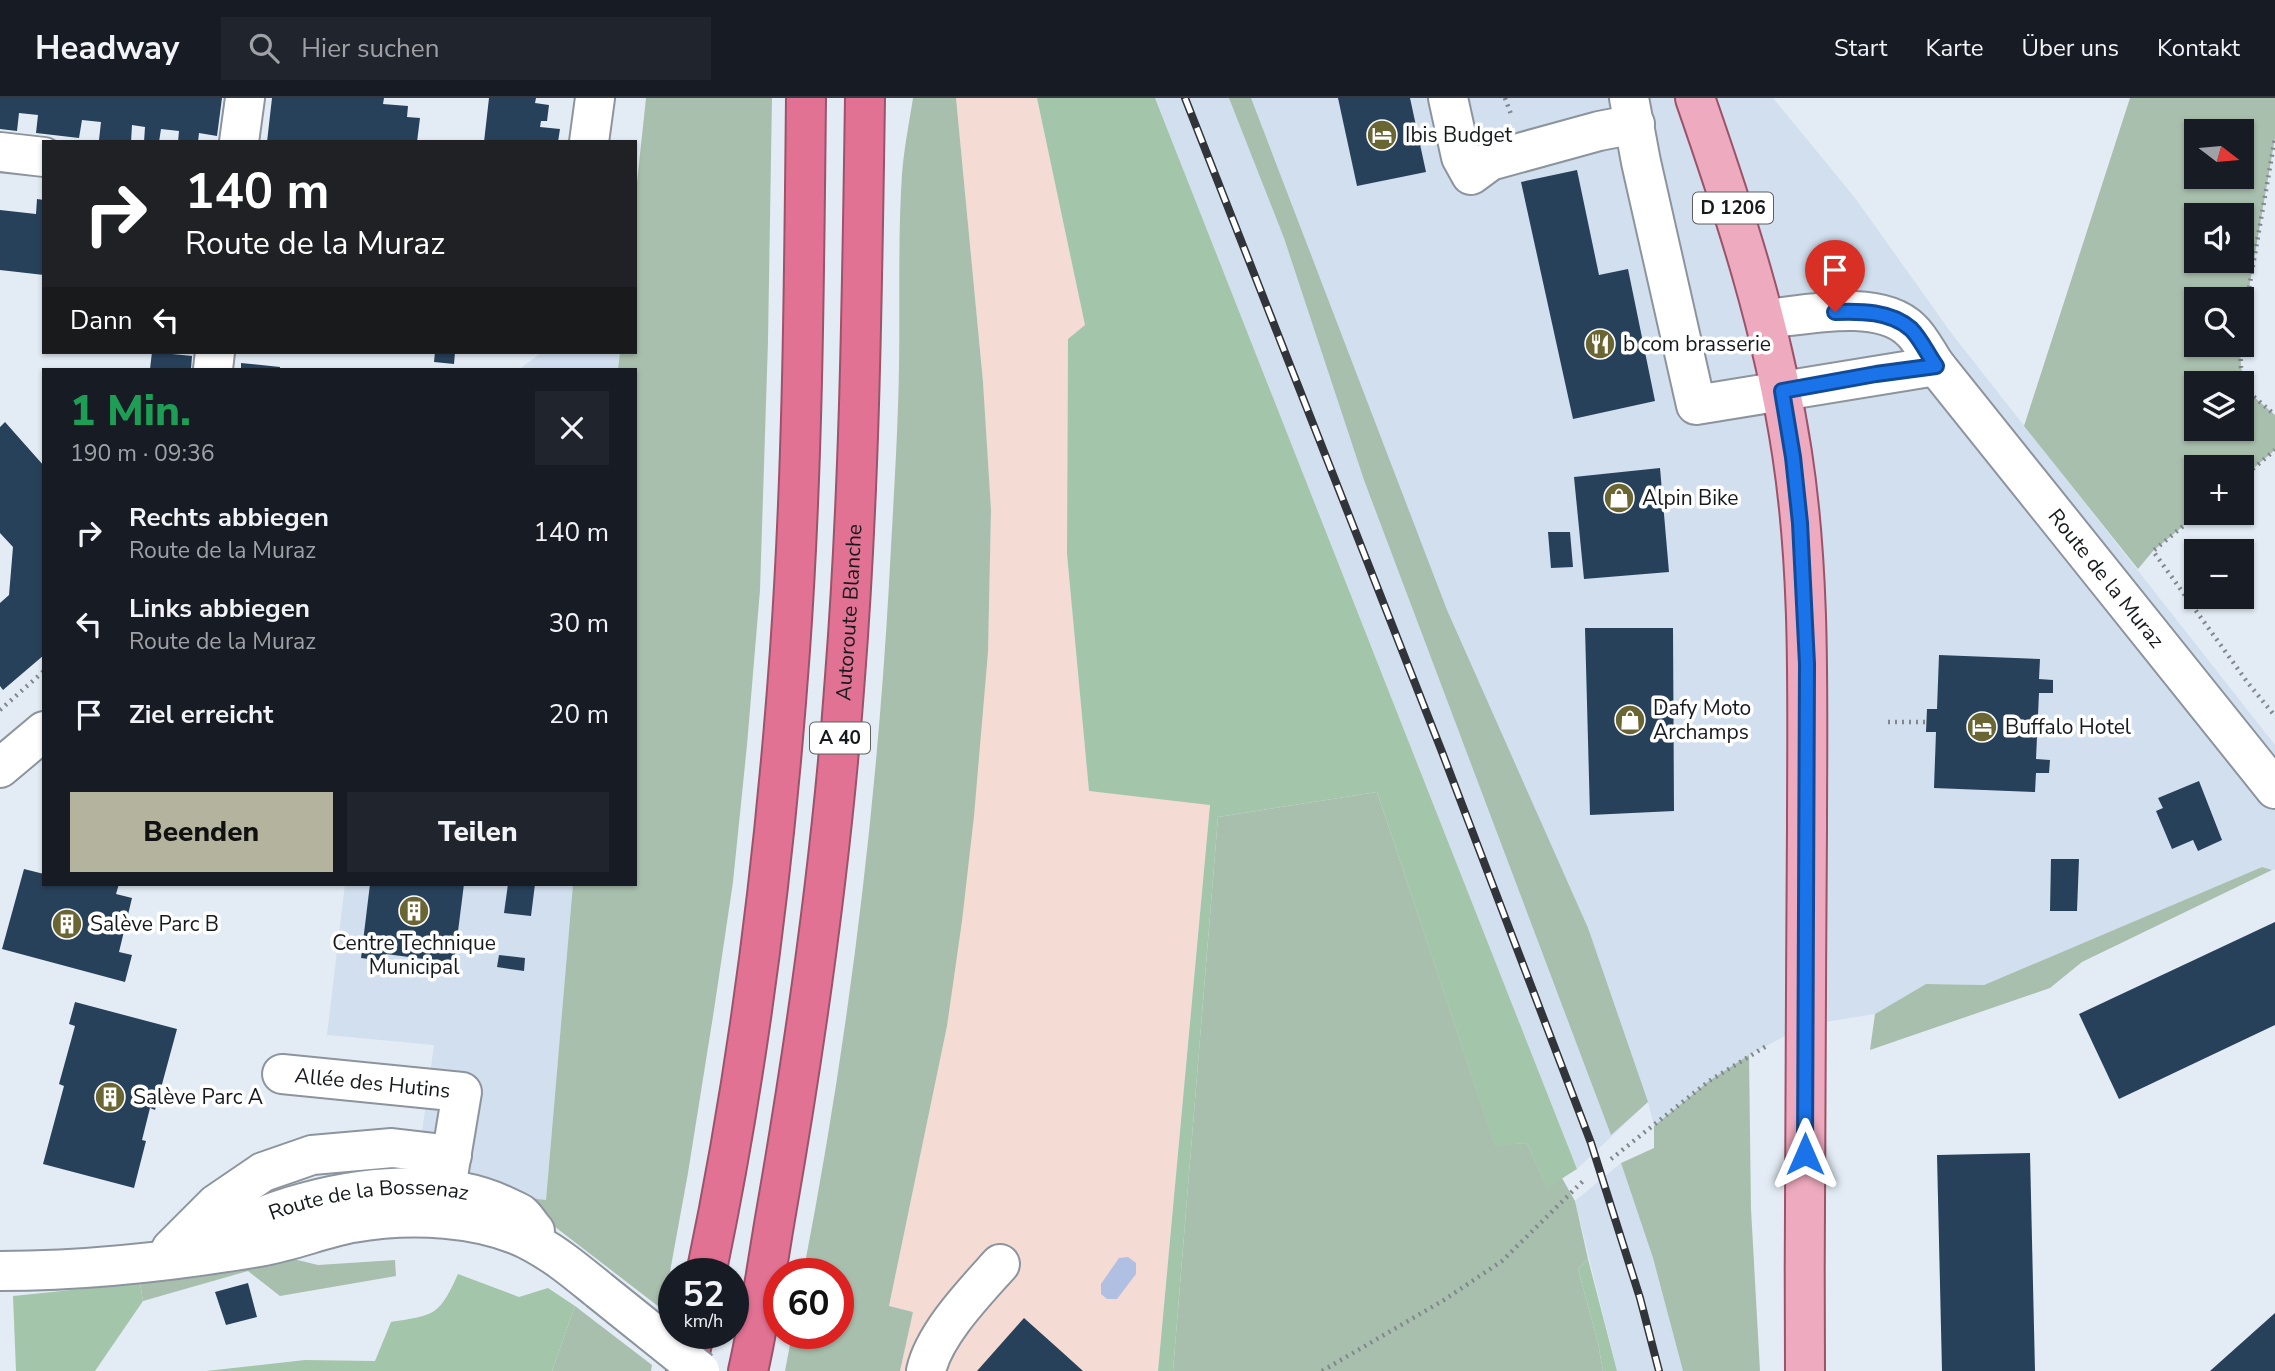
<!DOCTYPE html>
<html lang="de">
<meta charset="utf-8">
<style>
:root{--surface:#171b24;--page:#20242c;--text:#f1f3f6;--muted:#9ea1a6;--line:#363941;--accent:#b4b49e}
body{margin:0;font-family:"Nunito Sans",sans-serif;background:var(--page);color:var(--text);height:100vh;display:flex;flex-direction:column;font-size:26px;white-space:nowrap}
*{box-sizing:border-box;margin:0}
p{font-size:23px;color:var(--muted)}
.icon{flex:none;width:38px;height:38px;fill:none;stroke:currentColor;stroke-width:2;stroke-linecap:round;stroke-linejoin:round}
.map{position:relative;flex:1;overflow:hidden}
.sheet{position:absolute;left:42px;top:270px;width:595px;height:518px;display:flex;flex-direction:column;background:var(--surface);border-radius:0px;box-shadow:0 2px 5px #0004}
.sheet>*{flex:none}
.hud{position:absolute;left:42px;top:42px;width:595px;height:214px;border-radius:0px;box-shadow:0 2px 5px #0004;background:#202124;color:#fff;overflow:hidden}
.needle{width:46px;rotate:106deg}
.controls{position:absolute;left:2184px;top:21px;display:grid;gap:14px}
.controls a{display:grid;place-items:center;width:70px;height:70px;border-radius:0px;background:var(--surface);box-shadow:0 2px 5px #0004;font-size:35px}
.speed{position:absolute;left:658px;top:1160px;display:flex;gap:14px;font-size:35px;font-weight:700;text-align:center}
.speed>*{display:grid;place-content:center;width:91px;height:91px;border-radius:50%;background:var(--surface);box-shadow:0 2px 5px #0004;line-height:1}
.speed small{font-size:18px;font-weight:400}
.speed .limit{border:10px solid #d22;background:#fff;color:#111}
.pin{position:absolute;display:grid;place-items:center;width:60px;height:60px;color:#fff;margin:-72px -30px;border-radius:50% 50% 50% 0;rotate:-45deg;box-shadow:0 0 7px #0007}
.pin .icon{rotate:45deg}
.me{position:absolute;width:77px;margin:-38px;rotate:0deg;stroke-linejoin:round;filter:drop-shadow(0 0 5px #0008)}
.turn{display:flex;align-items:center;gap:24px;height:147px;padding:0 28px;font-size:32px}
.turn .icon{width:91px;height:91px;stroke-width:2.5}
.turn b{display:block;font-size:49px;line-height:60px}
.then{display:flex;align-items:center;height:66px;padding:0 28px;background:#0003;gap:14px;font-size:26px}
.round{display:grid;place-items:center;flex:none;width:74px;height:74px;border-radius:0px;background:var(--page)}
.overview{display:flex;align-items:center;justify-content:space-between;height:119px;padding:0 28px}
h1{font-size:42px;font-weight:800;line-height:52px;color:#1e9e55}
.action{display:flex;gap:14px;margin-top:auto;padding:14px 28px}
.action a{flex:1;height:80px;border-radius:0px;background:var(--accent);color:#111;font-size:28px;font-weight:800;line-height:80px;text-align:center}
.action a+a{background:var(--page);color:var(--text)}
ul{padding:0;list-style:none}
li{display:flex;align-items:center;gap:21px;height:91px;padding:0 28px}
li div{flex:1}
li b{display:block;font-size:26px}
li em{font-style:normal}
header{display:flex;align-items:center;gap:42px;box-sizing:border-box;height:98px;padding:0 35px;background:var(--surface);border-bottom:2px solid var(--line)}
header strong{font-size:33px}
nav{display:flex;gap:38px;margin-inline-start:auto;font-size:24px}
.search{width:490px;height:63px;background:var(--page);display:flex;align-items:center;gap:18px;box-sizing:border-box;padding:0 24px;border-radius:0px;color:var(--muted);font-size:26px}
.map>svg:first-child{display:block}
</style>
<header>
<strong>Headway</strong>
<div class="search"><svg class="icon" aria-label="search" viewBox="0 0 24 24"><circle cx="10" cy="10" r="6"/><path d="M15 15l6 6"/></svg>Hier suchen</div>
<nav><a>Start</a><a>Karte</a><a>Über uns</a><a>Kontakt</a></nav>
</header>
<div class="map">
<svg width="2275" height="1273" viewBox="0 0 2275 1273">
<rect width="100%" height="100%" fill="#e3ecf5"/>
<g fill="#d1dfee">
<path d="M 1155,0 L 1773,0 L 1855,100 L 1952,236 L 2275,647 L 2275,771 L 2272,772 L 2262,769 L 1984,887 L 1926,886 L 1875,916 L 1806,927 L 1749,957 L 1709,983 L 1654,1028 L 1648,1004 L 1577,1071 Z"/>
<path d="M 542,254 L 620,254 L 618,271 L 520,271 Z"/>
<path d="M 345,786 L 573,786 L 546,1103 L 477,1091 L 417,1070 L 434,947 L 327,937 Z"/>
<path d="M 1621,1065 L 1653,1160 L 1683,1273 L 1617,1273 L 1575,1103 Z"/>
</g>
<path fill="#f4dbd3" d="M 956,0 L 1037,0 L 1085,227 L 1068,241 L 1067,456 L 1089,693 L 1210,706 L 1158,1273 L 900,1273 L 913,1214 L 889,1208 L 947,928 L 988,554 L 991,412 L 983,284 Z"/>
<g fill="#a9bfad" fill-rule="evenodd">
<path d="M 646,0 L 772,0 L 768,243 L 760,492 L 747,647 L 733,784 L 714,912 L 688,1075 L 663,1212 L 550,1125 L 528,1100 L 546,1102 L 573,786 L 635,786 L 635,271 L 618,271 L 620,254 L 635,254 L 635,103 Z"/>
<path d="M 913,0 L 956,0 L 983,284 L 991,412 L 988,554 L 974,718 L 962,823 L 947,928 L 889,1208 L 913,1214 L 900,1273 L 785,1273 L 792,1236 L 838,1236 L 838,1176 L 803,1176 C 847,949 876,718 889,486 C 892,427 896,368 898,308 C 901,231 897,153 902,76 C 904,51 909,25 913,0 Z"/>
<path d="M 1229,0 L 1251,0 L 1447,512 L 1588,830 L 1648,1004 L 1611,1037 L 1364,382 L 1284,140 Z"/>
<path d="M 2130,0 L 2275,0 L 2275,40 L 2242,231 L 2242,201 L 2196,201 L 2196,247 L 2240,247 L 2241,269 L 2246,292 L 2275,317 L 2275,352 L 2242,380 L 2242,369 L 2196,369 L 2196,415 L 2199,415 L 2153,453 L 2138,471 L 2024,328 ZM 2196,33 L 2242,33 L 2242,79 L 2196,79 ZM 2242,117 L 2242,163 L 2196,163 L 2196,117 ZM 2196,285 L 2242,285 L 2242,331 L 2196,331 Z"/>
<path d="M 1377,694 L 1495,1047 L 1527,1045 L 1547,1089 L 1562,1080 L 1575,1103 L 1588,1161 L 1578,1171 L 1598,1245 L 1603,1273 L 1173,1273 L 1218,719 Z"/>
<path d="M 2262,769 L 2272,772 L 2082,864 L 2050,890 L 1870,952 L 1875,916 L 1926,886 L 1984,887 Z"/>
<path d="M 1749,957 L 1751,1111 L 1760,1273 L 1683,1273 L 1653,1160 L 1621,1065 L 1654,1050 L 1654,1028 L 1709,983 Z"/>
<path d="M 273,1156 L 318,1167 L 395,1162 L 396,1178 L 280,1198 L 248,1173 L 143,1203 L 140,1185 Z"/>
<path d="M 575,1208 L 652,1267 L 651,1273 L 552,1273 Z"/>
</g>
<g fill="#a3c5aa">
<path d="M 1037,0 L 1155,0 L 1577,1071 L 1547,1090 L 1527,1045 L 1495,1048 L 1377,694 L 1218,719 L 1173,1273 L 1158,1273 L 1210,707 L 1089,693 L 1067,456 L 1068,241 L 1085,227 Z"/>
<path d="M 1588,1161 L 1617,1273 L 1603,1273 L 1598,1245 L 1578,1171 Z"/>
<path d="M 458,1176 L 519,1199 L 548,1190 L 575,1208 L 552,1273 L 206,1273 L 305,1262 L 375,1263 L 391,1224 C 435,1217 439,1218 458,1176 Z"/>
<path d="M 140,1185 L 143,1203 L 95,1273 L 16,1273 L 13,1198 Z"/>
</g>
<path fill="#afc0e3" d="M 1128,1159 L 1136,1165 L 1136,1176 L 1117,1201 L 1107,1201 L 1101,1196 L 1101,1186 L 1119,1160 Z"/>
<g fill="#28415a">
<path d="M 0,0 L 222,0 L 217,38 L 199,35 L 198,44 L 178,44 L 179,33 L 161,31 L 159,44 L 144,44 L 145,29 L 132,27 L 131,44 L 99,42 L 101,24 L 82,22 L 79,40 L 36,35 L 38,17 L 19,15 L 17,33 L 0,31 Z"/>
<path d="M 272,0 L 384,0 L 383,6 L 408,8 L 407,19 L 420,20 L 417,44 L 267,44 Z"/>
<path d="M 489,0 L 536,0 L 535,5 L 549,7 L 547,23 L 541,23 L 540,29 L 560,31 L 558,44 L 484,44 Z"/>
<path d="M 1338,0 L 1410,0 L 1426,74 L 1357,88 Z"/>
<path d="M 1577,72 L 1599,177 L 1628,171 L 1655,303 L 1573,321 L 1521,84 Z"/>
<path d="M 37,101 L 44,102 L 44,177 L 0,172 L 0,112 L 36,116 Z"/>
<path d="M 152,254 L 192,258 L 191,271 L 150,271 Z"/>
<path d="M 435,254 L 455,254 L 454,266 L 434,264 Z"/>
<path d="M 241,265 L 280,269 L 280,271 L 241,271 Z"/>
<path d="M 5,324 L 44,368 L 44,557 L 3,592 L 0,588 L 0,505 L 9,497 L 13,449 L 0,435 L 0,329 Z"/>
<path d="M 1660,370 L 1669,474 L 1584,481 L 1574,379 Z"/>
<path d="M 1548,434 L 1570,434 L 1573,469 L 1551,470 Z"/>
<path d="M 1585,530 L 1673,530 L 1674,713 L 1590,717 Z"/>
<path d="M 1939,557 L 2040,561 L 2039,581 L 2053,582 L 2053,595 L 2039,595 L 2036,661 L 2050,662 L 2049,675 L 2036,675 L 2035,694 L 1934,690 L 1936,634 L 1926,634 L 1927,611 L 1937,611 Z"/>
<path d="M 2199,683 L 2222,742 L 2198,753 L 2193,742 L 2172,751 L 2156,713 L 2163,710 L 2158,700 Z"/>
<path d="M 2051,761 L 2079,761 L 2077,813 L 2050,813 Z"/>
<path d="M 24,771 L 44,776 L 44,786 L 119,786 L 116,796 L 132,800 L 119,854 L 132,857 L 125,884 L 2,851 Z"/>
<path d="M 370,786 L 464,786 L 454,865 L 386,856 L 386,863 L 361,860 Z"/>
<path d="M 508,786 L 535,786 L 531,818 L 504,815 Z"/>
<path d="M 2275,824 L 2275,927 L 2119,1001 L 2079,916 Z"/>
<path d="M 499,857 L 525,860 L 524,873 L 497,869 Z"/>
<path d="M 75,904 L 177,931 L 155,1012 L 150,1010 L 142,1042 L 146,1043 L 134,1090 L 43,1066 L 64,988 L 59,986 L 75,928 L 69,926 Z"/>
<path d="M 2030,1055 L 2035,1273 L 1942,1273 L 1937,1057 Z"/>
<path d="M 248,1185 L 257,1219 L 226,1227 L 215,1194 Z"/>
<path d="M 2275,1215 L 2275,1273 L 2210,1273 Z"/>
<path d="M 1024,1220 L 1062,1254 L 1083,1273 L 977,1273 Z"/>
</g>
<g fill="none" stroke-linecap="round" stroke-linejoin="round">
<g stroke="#8c949d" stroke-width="42">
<g id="minor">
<path d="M 1448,0 L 1461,59 L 1471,77 L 1490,63 L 1599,33 L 1635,26"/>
<path d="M 1629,0 L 1641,64 L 1696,307 L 1936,268"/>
<path d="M 239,44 L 245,0"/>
<path d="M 589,44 L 595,0"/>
<path d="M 0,54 L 44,59"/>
<path id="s1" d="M 1766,221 C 1806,217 1879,200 1911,232 C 1921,241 1928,257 1936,268 L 2275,691"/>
<path d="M 213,271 L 215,254"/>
<path d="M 0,670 L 44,633"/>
<path id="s2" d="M 282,976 L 462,994 L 447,1084"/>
<path id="s3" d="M 204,1145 C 233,1131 262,1117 292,1108 C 357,1088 445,1078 507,1109 C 511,1111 517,1113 521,1116 C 526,1120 530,1128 535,1133"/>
<path d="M 171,1151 L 216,1106 L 263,1074 L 312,1057 L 392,1050 L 452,1057"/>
<path d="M 0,1173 C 89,1173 177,1163 264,1148 C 294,1142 323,1131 352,1125 C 408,1115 483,1117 534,1145 C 558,1158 578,1175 599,1192"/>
<path d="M 926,1273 C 934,1236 975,1194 1000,1166"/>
</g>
</g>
<g stroke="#9b536a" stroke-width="42">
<path id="major" d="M 1695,0 C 1736,118 1773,231 1792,355 C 1811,478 1807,605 1807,730 C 1806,911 1804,1092 1805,1273"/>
</g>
<g stroke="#9b536a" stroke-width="42">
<g id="highway">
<path d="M 706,1176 C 749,971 775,761 790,552 C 803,369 804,184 806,0"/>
<path d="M 686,1273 L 694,1236"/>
<path id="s4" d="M 748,1273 C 760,1221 767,1167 776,1115 C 807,937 832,759 845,579 C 860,386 862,193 865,0"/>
</g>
</g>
<g stroke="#81878d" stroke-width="4.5" stroke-dasharray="2 5" stroke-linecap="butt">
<path d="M 1505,0 L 1512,19"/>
<path d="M 2242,231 L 2275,40"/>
<path d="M 2240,247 L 2241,269 L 2246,292 L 2275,317"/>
<path d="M 2242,380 L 2275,352"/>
<path d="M 2199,415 L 2153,453 L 2248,585 L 2275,618"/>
<path d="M 0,612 L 44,573"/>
<path d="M 1888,624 L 1927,624"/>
<path d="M 1611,1061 L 1709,983 L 1768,947"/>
<path d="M 1322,1273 L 1444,1202 L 1502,1163 L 1583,1083"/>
</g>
<use href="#minor" stroke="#fff" stroke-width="38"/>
<use href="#major" stroke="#eeaabe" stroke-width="38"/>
<use href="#highway" stroke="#e27293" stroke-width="38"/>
<g stroke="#313539" stroke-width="8">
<path id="rail" d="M 1185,0 L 1442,654 L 1591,1045 L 1640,1200 L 1659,1273"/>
</g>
<use href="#rail" stroke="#fff" stroke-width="5" stroke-dasharray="16" stroke-linecap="butt"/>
<g stroke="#8c949d" stroke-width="42" stroke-linecap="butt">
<path id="minor-bridge" d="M 599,1192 L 700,1273"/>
</g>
<use href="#minor-bridge" stroke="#fff" stroke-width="38"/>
</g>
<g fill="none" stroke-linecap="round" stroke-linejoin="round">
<g stroke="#114b97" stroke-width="18">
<path id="route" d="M 1805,1056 L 1807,566 L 1800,425 L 1793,359 L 1782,293 L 1876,276 L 1936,268 C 1928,257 1921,241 1911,231 C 1891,213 1860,213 1835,214"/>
</g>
<use href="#route" stroke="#1a73e8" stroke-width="12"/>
</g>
<defs>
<g id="hotel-disc" transform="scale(1.575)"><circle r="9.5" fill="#6a6633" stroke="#fff"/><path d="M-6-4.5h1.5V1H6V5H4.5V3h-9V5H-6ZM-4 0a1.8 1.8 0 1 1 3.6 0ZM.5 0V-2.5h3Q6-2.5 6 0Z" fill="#fff"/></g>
<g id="restaurant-disc" transform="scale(1.575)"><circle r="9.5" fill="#6a6633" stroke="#fff"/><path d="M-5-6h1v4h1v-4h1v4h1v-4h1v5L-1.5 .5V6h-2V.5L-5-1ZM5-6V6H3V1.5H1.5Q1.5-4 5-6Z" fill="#fff"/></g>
<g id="shop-disc" transform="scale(1.575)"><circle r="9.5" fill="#6a6633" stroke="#fff"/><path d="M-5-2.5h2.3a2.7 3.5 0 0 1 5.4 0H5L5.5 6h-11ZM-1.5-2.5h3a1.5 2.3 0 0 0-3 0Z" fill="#fff"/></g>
<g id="building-disc" transform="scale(1.575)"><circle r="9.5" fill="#6a6633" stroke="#fff"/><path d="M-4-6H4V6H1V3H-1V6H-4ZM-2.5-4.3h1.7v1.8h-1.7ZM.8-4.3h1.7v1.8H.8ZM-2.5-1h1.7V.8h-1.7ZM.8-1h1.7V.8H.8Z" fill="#fff"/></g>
</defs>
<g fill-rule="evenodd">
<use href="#hotel-disc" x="1382" y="37"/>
<use href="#restaurant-disc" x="1600" y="246"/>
<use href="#shop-disc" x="1619" y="400"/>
<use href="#shop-disc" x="1630" y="622"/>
<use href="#hotel-disc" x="1982" y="629"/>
<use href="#building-disc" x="414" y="813"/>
<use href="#building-disc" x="67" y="826"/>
<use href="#building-disc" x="110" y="999"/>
</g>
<g text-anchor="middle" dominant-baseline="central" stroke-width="7" stroke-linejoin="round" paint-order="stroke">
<g fill="#fff" stroke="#5d5f61" stroke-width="2">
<rect x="1693" y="94.5" width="80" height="31" rx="5"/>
<rect x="810" y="624.5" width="60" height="31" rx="5"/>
</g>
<g font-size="19" font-weight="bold" fill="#171a1d">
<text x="1733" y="110">D 1206</text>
<text x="840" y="640">A 40</text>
</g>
<g font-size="21" fill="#171a1d" stroke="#fff" text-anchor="start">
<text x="1405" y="37">Ibis Budget</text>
<text x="1623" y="246">b com brasserie</text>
<text x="1642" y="400">Alpin Bike</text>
<text x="1653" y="610">Dafy Moto<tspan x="1653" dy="24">Archamps</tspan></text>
<text x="2005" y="629">Buffalo Hotel</text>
<text x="90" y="826">Salève Parc B</text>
<text x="414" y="845" text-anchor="middle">Centre Technique<tspan x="414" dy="24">Municipal</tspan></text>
<text x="133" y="999">Salève Parc A</text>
</g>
<g font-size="21" fill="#171a1d" stroke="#fff">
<text stroke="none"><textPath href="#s1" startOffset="466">Route de la Muraz</textPath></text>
<text stroke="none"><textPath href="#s4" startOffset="766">Autoroute Blanche</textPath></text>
<text stroke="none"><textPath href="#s2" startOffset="91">Allée des Hutins</textPath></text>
<text stroke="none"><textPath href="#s3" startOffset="173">Route de la Bossenaz</textPath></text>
</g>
</g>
</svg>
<div class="controls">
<a><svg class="needle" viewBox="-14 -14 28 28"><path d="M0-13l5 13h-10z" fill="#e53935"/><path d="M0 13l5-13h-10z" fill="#9ea1a6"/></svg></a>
<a><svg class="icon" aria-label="sound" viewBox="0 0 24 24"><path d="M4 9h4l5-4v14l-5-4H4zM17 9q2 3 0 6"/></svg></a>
<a><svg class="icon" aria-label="search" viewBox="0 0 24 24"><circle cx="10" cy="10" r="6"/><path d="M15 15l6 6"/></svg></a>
<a><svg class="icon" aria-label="layers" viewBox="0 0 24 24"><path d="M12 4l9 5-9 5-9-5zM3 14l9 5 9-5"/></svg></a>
<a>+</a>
<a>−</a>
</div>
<div class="speed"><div>52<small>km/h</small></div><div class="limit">60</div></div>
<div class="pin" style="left:1835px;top:214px;background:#d93025"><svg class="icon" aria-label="arrive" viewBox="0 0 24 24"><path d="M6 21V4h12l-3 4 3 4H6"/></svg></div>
<svg class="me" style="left:1805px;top:1056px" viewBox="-20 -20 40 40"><path d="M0-17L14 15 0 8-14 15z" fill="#1a73e8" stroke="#fff" stroke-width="4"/></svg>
<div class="hud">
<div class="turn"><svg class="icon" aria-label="right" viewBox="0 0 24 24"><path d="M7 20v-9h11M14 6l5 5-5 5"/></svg><div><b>140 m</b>Route de la Muraz</div></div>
<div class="then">Dann<svg class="icon" aria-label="left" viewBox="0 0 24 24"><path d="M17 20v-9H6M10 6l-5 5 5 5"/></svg></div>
</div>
<section class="sheet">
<div class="overview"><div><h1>1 Min.</h1><p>190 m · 09:36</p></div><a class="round"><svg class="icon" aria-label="close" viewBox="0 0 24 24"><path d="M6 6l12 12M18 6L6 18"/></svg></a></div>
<ul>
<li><svg class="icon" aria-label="right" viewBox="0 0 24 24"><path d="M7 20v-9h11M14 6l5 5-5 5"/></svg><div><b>Rechts abbiegen</b><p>Route de la Muraz</p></div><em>140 m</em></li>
<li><svg class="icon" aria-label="left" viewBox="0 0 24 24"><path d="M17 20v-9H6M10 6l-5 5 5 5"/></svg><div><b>Links abbiegen</b><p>Route de la Muraz</p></div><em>30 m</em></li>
<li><svg class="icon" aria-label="arrive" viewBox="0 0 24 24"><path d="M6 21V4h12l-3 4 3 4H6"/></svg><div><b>Ziel erreicht</b></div><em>20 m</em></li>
</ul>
<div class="action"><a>Beenden</a><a>Teilen</a></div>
</section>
</div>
